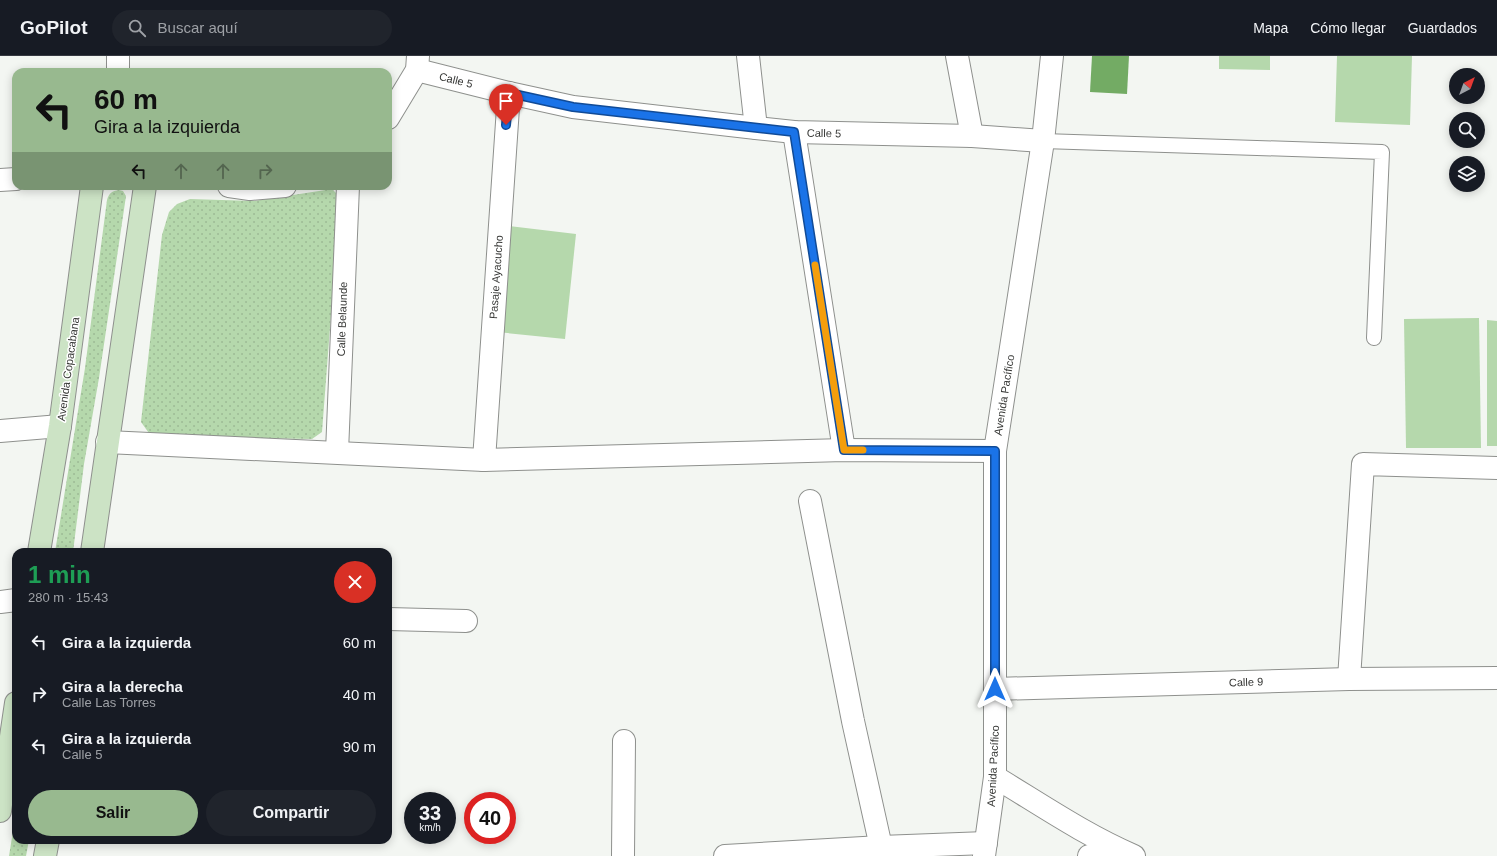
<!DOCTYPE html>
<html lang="es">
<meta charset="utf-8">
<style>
:root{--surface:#171b24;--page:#20242c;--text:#f1f3f6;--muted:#9ea1a6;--line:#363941;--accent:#98b98f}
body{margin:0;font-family:Helvetica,sans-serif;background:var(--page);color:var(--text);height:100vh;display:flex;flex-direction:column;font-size:15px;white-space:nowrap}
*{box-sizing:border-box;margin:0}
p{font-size:13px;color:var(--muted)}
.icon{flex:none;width:22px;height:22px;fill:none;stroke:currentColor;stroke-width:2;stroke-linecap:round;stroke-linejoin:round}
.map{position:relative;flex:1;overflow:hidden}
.sheet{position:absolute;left:12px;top:492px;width:380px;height:296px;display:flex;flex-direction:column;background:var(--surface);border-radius:12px;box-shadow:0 2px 10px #0003}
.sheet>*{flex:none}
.top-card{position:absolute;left:12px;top:12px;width:380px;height:122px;border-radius:12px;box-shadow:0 2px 10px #0003;background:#98b98f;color:#111;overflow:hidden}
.needle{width:26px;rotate:41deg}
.controls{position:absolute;left:1449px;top:12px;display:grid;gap:8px}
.controls a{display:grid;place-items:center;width:36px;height:36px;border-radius:50%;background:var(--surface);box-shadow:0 2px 10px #0003;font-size:20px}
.speed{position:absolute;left:404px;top:736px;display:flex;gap:8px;font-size:20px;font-weight:700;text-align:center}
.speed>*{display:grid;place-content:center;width:52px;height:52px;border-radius:50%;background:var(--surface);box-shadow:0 2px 10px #0003;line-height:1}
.speed small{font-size:10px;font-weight:400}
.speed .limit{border:6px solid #d22;background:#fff;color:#111}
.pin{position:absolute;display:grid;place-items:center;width:34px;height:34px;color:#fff;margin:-41px -17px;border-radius:50% 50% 50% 0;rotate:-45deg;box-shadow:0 0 4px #0007}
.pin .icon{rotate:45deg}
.me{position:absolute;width:44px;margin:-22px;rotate:0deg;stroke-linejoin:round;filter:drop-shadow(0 0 3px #0008)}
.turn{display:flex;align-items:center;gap:14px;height:84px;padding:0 16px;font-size:18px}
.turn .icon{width:52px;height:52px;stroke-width:2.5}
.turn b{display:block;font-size:28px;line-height:34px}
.lanes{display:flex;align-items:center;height:38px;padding:0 16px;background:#0003;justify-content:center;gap:20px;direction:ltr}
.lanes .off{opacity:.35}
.round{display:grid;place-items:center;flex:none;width:42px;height:42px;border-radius:21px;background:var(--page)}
.head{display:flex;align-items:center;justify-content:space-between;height:68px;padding:0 16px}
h1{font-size:24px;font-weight:700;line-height:30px;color:#1e9e55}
.action{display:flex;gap:8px;margin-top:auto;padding:8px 16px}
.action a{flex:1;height:46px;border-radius:24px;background:var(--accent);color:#111;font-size:16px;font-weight:700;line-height:46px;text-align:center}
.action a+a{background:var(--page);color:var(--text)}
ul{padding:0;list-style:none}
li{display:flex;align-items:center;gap:12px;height:52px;padding:0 16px}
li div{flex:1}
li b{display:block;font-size:15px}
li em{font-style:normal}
header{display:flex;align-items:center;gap:24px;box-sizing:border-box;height:56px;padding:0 20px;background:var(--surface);border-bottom:1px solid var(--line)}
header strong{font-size:19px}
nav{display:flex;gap:22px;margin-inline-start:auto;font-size:14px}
.search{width:280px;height:36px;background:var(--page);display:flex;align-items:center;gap:10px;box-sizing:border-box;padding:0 14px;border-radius:22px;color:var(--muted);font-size:15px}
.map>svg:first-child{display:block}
</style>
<header>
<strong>GoPilot</strong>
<div class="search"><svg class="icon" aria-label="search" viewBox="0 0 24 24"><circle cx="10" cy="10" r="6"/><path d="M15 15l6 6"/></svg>Buscar aquí</div>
<nav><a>Mapa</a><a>Cómo llegar</a><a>Guardados</a></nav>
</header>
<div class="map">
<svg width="1497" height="800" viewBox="0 0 1497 800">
<defs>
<pattern id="green-dots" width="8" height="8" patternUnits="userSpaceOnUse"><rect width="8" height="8" fill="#b5d8ac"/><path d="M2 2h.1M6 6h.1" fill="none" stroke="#9cba95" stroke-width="1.8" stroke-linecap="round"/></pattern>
</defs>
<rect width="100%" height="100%" fill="#f3f6f2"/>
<g fill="url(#green-dots)">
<path d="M 332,133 L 340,141 L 322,376 L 312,383 L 151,380 L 141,366 L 162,179 L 169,156 L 177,148 L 190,143 L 254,145 Z"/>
<path d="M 119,134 L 123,135 L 126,140 L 99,322 L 84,408 L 73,496 L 55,496 L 85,312 L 107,144 C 109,137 112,135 119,134 Z"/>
<path d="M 16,756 L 16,784 L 29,784 L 26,800 L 9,800 Z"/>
</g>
<g fill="#b5d8ac">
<path d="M 1219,0 L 1270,0 L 1270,14 L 1219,13 Z"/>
<path d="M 1337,0 L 1412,0 L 1410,69 L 1335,66 Z"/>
<path d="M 509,170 L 576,178 L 565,283 L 497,276 Z"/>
<path d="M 1479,262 L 1481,392 L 1406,392 L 1404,263 Z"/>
<path d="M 1487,264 L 1497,265 L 1497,390 L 1487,390 Z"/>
</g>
<path fill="#73ab64" d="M 1092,0 L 1129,0 L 1127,38 L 1090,36 Z"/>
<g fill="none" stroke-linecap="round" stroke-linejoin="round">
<g stroke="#8e908d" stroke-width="16">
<path id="service" d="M 1043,85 L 1382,96 L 1374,282"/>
</g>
<g stroke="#8e908d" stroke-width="24">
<g id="minor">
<path d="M 748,0 L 756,72"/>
<path d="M 957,0 L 972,80"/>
<path d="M 417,14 L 509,37 L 573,51 L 756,72 L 794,76 L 972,80 L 1043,85"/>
<path d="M 118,16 L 118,0"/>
<path d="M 794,76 L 844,394"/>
<path d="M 0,375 L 60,370"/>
<path d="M 107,386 L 484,404 L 844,394 L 995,395"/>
<path d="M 337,396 L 348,130"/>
<path d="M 484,404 L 509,37"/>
<path d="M 810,445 L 853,665 L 883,800"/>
<path d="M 0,546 L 16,544"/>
<path d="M 388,563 L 466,565"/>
<path d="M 1349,623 L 1363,408 L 1497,412"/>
<path d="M 995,633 L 1349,623 L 1497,622"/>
<path d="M 995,721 C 1040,748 1085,779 1134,800"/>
<path d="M 623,800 L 624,685"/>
<path d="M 725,800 L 881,791 L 986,787"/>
<path d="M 1089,800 L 1119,794"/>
</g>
</g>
<g stroke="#8e908d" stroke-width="24">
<g id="tertiary">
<path d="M 388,62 L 417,14 L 418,0"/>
<path d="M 0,124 L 16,123"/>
<path d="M 229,130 L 250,133 L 285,130"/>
<path d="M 984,800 L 995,721 L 995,395 L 1043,85 L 1052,0"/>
</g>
</g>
<g stroke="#8e908d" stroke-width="24">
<g id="secondary">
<path d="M 39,496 L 60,370 L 92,130"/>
<path d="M 92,496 L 145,130"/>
<path d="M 0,755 L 16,647"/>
<path d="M 45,800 L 48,784"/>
</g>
</g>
<use href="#service" stroke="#fff" stroke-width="14"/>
<use href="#minor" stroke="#fff" stroke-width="22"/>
<use href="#tertiary" stroke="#fff" stroke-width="22"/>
<use href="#secondary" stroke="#cce3c5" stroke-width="22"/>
</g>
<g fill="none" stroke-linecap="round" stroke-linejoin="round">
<g stroke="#114b97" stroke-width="10">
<path id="route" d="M 506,69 L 509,37 L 573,51 L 794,76 L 844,394 L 995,395 L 995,633"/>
</g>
<use href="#route" stroke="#1a73e8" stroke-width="7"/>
<path stroke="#f59e0b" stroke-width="7" d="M 815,209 L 844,394 L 863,394"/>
</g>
<g text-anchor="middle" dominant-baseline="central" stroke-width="3" stroke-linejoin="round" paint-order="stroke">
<g font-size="11" fill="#363735" stroke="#fff">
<text transform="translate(456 24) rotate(14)">Calle 5</text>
<text transform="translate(824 77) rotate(1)">Calle 5</text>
<text transform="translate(496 221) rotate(-86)">Pasaje Ayacucho</text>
<text transform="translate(342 263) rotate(-88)">Calle Belaunde</text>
<text transform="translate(68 313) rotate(-82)">Avenida Copacabana</text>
<text transform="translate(1004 339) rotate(-81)">Avenida Pacífico</text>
<text transform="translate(1246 626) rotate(-2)">Calle 9</text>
<text transform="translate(993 710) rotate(-87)">Avenida Pacífico</text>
</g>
</g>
</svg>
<div class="controls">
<a><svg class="needle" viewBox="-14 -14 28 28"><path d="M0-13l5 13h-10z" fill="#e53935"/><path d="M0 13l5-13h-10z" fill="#9ea1a6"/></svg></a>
<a><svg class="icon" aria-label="search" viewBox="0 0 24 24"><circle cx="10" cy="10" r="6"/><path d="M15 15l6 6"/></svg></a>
<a><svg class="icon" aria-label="layers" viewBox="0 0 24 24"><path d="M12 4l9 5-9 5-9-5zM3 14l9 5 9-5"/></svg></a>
</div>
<div class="speed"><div>33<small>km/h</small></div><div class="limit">40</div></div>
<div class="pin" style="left:506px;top:69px;background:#d93025"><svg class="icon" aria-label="arrive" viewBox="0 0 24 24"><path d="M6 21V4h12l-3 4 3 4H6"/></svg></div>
<svg class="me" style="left:995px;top:633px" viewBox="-20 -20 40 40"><path d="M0-17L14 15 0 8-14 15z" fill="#1a73e8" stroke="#fff" stroke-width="4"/></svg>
<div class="top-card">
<div class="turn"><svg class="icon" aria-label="left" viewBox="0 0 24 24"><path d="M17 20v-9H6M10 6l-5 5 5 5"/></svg><div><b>60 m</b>Gira a la izquierda</div></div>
<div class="lanes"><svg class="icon" aria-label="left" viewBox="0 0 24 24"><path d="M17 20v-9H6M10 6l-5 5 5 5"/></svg><svg class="icon off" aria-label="ahead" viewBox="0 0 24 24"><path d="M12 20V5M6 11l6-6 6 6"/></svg><svg class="icon off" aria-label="ahead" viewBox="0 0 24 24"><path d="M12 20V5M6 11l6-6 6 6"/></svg><svg class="icon off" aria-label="right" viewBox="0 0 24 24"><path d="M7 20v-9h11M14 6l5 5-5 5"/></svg></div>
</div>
<section class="sheet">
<div class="head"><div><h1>1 min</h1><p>280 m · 15:43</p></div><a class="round" style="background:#d93025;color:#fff"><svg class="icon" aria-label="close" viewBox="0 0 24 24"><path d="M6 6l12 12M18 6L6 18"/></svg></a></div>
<ul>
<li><svg class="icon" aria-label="left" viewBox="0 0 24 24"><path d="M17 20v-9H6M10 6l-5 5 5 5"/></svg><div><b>Gira a la izquierda</b></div><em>60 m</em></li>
<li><svg class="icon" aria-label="right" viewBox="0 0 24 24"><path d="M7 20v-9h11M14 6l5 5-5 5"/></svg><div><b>Gira a la derecha</b><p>Calle Las Torres</p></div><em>40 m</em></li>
<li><svg class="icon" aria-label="left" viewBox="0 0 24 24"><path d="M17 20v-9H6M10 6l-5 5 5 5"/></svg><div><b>Gira a la izquierda</b><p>Calle 5</p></div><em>90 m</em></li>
</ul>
<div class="action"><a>Salir</a><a>Compartir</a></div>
</section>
</div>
